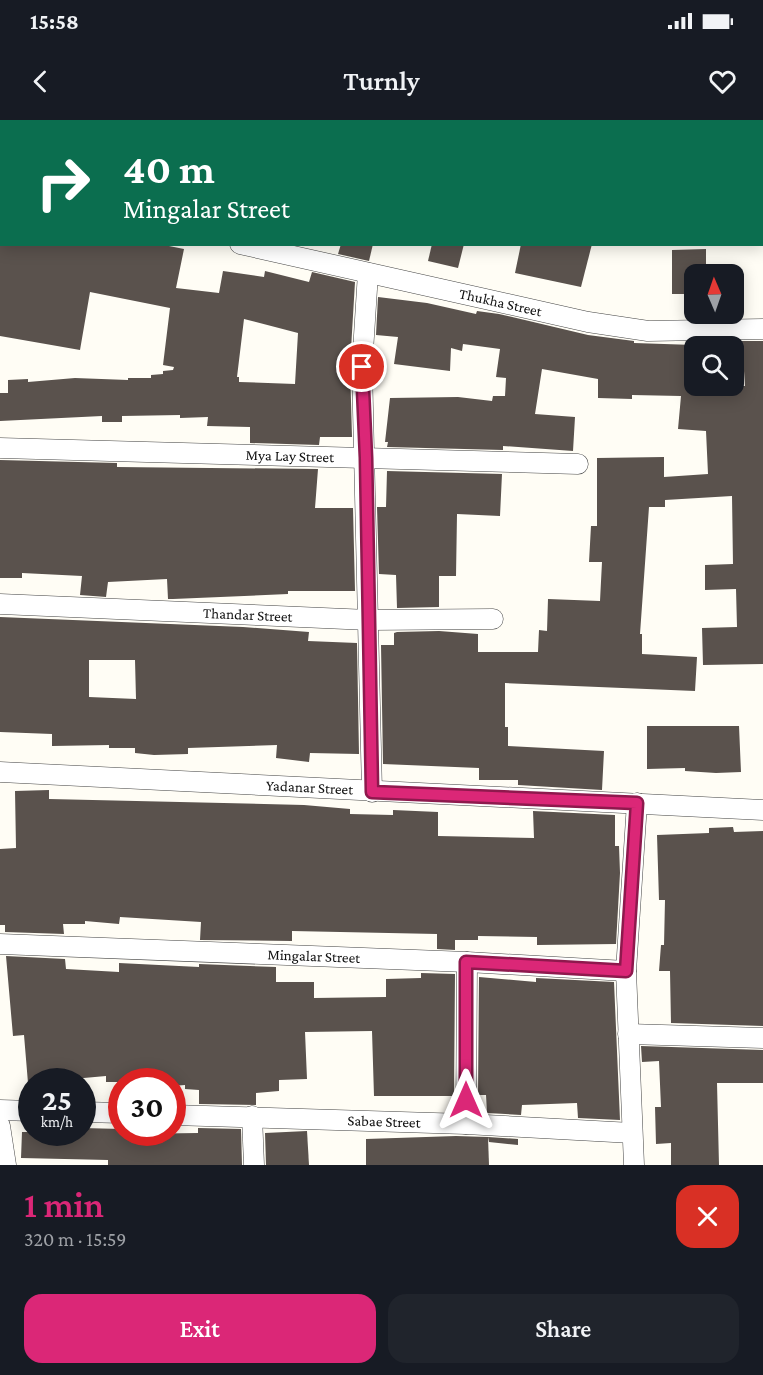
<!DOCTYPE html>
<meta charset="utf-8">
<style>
:root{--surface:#171b24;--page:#20242c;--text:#f1f3f6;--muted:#9ea1a6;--accent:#db2777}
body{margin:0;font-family:"Crimson Pro",serif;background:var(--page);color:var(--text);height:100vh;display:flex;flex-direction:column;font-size:22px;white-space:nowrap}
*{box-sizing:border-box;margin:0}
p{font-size:20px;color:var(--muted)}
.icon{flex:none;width:33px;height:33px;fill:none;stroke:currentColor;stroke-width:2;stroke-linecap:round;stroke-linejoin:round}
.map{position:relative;height:1045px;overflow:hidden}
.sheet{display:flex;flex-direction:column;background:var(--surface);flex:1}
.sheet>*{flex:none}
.hud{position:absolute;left:0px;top:0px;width:764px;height:126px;box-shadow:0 3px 15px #0003;background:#0b6e4f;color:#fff;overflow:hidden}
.needle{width:39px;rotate:358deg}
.controls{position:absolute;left:684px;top:144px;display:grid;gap:12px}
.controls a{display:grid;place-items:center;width:60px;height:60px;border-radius:12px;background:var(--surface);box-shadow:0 3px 15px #0003;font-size:30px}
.speed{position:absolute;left:18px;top:948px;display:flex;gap:12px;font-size:30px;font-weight:700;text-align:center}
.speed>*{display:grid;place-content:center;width:78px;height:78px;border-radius:50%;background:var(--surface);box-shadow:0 3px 15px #0003;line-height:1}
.speed small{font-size:15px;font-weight:400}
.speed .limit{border:9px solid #d22;background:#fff;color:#111}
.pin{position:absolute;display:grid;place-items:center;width:51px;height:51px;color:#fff;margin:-26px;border:3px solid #fff;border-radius:50%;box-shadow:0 2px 6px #0007}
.me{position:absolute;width:66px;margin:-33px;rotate:0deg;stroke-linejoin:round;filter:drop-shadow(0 0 4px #0008)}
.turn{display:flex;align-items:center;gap:21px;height:126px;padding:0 24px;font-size:27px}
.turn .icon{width:78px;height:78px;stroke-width:2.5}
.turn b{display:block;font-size:42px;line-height:51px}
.round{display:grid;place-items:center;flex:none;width:63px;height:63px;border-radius:18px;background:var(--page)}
.headline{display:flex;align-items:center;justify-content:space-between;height:102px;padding:0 24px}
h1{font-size:36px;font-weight:600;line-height:45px;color:var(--accent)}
.primary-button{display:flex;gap:12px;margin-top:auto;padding:12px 24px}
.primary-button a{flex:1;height:69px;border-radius:18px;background:var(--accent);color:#fff;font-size:24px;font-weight:600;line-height:69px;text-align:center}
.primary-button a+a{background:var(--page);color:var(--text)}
.status{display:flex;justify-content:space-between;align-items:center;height:42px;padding:0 30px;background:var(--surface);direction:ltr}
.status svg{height:16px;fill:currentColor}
header{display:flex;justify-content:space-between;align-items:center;height:78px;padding:0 24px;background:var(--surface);font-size:27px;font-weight:600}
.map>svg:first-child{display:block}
</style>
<div class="status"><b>15:58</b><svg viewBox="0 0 49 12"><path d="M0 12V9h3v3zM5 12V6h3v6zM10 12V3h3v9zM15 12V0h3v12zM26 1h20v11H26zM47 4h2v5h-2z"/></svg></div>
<header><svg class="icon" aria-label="back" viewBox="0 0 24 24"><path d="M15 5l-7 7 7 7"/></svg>Turnly<svg class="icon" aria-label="heart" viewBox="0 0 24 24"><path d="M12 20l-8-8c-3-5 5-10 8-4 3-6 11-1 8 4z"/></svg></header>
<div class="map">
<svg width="763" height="1045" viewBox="0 0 763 1045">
<rect width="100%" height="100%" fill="#fffdf5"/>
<g fill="#5a524d" fill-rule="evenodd">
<path d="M 0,124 L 159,124 L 184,129 L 176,168 L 219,173 L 223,151 L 264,157 L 265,151 L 309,162 L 312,152 L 355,162 L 350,246 L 352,317 L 320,317 L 319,325 L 250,323 L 250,307 L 207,306 L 208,297 L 180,298 L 180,295 L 122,296 L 122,302 L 102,302 L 102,296 L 0,301 L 0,273 L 8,273 L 8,260 L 28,259 L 28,262 L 75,258 L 128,260 L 128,258 L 151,258 L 151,255 L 163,254 L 163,251 L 173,250 L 174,247 L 163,245 L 170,188 L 90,172 L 80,230 L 0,216 ZM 244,199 L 298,213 L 295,264 L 239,262 L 239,257 L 237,257 Z"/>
<path d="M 341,124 L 373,124 L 369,141 L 338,134 Z"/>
<path d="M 432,124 L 464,124 L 458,148 L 428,141 Z"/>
<path d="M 521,124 L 592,124 L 581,167 L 515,153 Z"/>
<path d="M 706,129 L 706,154 L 694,154 L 694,174 L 672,174 L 672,130 Z"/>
<path d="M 378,177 L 427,183 L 476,194 L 477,191 L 499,194 L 588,215 L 634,221 L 634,223 L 694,225 L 694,266 L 745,266 L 742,221 L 763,221 L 763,544 L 703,545 L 702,508 L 737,507 L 736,469 L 705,470 L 705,445 L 733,444 L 732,376 L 665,380 L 665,387 L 649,387 L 640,514 L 642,514 L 642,534 L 697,537 L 695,571 L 505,563 L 505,607 L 508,607 L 508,626 L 604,631 L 602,670 L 518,665 L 518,660 L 479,660 L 479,648 L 383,644 L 381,525 L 394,525 L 394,513 L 397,512 L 439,511 L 478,514 L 478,532 L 538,532 L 539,510 L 547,511 L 548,479 L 600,481 L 602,442 L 589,442 L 591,406 L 597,406 L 597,338 L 664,337 L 664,357 L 708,354 L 706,311 L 678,309 L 681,276 L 632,275 L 632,279 L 598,278 L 598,259 L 542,249 L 535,294 L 575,297 L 573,331 L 503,326 L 503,330 L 387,327 L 388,322 L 385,322 L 390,278 L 458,277 L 492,281 L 493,276 L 505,276 L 506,258 L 496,257 L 500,229 L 463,224 L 462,231 L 451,228 L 450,251 L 394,244 L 398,217 L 376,215 Z"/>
<path d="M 0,340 L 117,343 L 117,347 L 318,349 L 315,388 L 353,388 L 355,471 L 288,471 L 288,474 L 173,479 L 168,479 L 167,459 L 108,462 L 106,477 L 80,475 L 82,456 L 22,453 L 22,458 L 0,458 Z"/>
<path d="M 387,351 L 502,354 L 500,396 L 457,394 L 456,456 L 439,456 L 439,487 L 397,488 L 396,455 L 379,454 L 377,387 L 386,387 Z"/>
<path d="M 0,497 L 243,507 L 309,512 L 308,521 L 357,523 L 359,634 L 310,633 L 309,642 L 276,638 L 277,625 L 188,628 L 188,634 L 154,635 L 135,633 L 135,628 L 109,628 L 109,625 L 52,626 L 52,614 L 0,612 ZM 89,540 L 135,540 L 136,579 L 89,577 Z"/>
<path d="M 647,606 L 739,606 L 741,652 L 716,653 L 685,651 L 685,648 L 647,649 Z"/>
<path d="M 49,670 L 49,679 L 304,685 L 350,689 L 350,694 L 393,695 L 393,690 L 438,692 L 438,716 L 534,718 L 533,691 L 615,695 L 615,726 L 619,726 L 620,753 L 616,824 L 537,825 L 537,817 L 478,816 L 478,820 L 455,820 L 455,830 L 437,829 L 437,814 L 292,811 L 292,821 L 200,820 L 201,802 L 120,797 L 119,804 L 85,801 L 85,804 L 63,804 L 64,814 L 5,812 L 5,805 L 0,805 L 0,729 L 16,728 L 15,671 Z"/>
<path d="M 733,707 L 734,712 L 763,711 L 763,906 L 671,903 L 670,851 L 659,851 L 661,825 L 664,825 L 665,780 L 659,780 L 657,715 L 709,713 L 709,708 Z"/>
<path d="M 6,836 L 65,839 L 66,849 L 119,852 L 119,843 L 199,847 L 199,844 L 276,847 L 276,862 L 314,862 L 314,878 L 386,877 L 386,859 L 421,858 L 421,853 L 455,854 L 454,976 L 374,976 L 372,911 L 305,912 L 307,959 L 279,960 L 279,971 L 256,973 L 256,985 L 199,984 L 199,970 L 185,969 L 185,965 L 172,966 L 172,962 L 106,962 L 106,956 L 28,963 L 24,915 L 13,916 Z"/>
<path d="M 479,857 L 536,862 L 536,858 L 614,862 L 620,1000 L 578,998 L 577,983 L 522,985 L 521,995 L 487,993 L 486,975 L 478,975 Z"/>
<path d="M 641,926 L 763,930 L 763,963 L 717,963 L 719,1045 L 671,1045 L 671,1023 L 656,1024 L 655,987 L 661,987 L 659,941 L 642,942 Z"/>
<path d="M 82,1008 L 122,1009 L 122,1012 L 129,1014 L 198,1013 L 198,1008 L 241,1009 L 242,1045 L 108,1045 L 108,1040 L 21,1038 L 22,1012 L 82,1012 Z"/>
<path d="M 307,1011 L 309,1045 L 266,1045 L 265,1013 Z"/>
<path d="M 456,1016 L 488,1017 L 489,1045 L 366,1045 L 366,1019 Z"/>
<path d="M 488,1017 L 518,1019 L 518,1025 L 489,1022 Z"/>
</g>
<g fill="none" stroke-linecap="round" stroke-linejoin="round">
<g stroke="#444" stroke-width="21">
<g id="street">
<path d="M 0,71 L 2,72"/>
<path id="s1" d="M 240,124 L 588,202 L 648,211 L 763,209"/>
<path d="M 368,153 L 362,247 L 372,672"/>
<path id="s2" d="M 0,328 L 578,344"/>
<path id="s3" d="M 0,484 L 369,500 L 493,499"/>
<path id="s4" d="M 0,652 L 763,690"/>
<path id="s5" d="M 0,824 L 467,842 L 626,851"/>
<path d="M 628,914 L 763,918"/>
<path d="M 0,990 L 32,991"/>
<path d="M 82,992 L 122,993"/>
<path id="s6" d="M 172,995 L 466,1004 L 632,1013"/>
<path d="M 252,996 L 254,1045"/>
<path d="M 466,1004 L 467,842"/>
<path d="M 0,1006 L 6,1045"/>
<path d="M 634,1045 L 626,851 L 637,683"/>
</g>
</g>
<use href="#street" stroke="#fff" stroke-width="20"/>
</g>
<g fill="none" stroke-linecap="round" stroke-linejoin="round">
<g stroke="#8e194d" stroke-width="15">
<path id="route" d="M 362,247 L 366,338 L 372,672 L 637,683 L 626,851 L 466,842 L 466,980"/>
</g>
<use href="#route" stroke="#db2777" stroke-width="10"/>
</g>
<g text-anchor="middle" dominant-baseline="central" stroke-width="6" stroke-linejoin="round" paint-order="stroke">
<g font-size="15" fill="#111" stroke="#fff">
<text stroke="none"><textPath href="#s1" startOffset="267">Thukha Street</textPath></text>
<text stroke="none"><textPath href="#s2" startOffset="290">Mya Lay Street</textPath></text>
<text stroke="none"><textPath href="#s3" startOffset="248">Thandar Street</textPath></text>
<text stroke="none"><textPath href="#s4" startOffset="310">Yadanar Street</textPath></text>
<text stroke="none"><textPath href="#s5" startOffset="314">Mingalar Street</textPath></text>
<text stroke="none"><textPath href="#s6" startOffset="212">Sabae Street</textPath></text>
</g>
</g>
</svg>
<div class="controls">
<a><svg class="needle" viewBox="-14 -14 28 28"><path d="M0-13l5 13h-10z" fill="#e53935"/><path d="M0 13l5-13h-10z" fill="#9ea1a6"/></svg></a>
<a><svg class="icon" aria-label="search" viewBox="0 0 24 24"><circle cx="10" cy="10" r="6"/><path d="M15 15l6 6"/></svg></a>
</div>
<div class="speed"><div>25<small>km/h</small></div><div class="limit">30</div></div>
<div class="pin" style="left:362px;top:247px;background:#d93025"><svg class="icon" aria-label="arrive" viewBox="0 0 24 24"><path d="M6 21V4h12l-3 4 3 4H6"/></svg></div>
<svg class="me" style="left:466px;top:980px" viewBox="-20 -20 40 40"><path d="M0-17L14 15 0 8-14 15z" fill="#db2777" stroke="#fff" stroke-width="4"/></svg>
<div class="hud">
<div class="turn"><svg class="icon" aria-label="right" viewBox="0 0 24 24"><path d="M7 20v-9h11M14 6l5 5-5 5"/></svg><div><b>40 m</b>Mingalar Street</div></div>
</div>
</div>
<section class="sheet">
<div class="headline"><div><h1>1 min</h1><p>320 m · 15:59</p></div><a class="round" style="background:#d93025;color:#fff"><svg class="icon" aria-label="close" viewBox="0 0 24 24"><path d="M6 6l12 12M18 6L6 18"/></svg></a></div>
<div class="primary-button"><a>Exit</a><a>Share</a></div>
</section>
